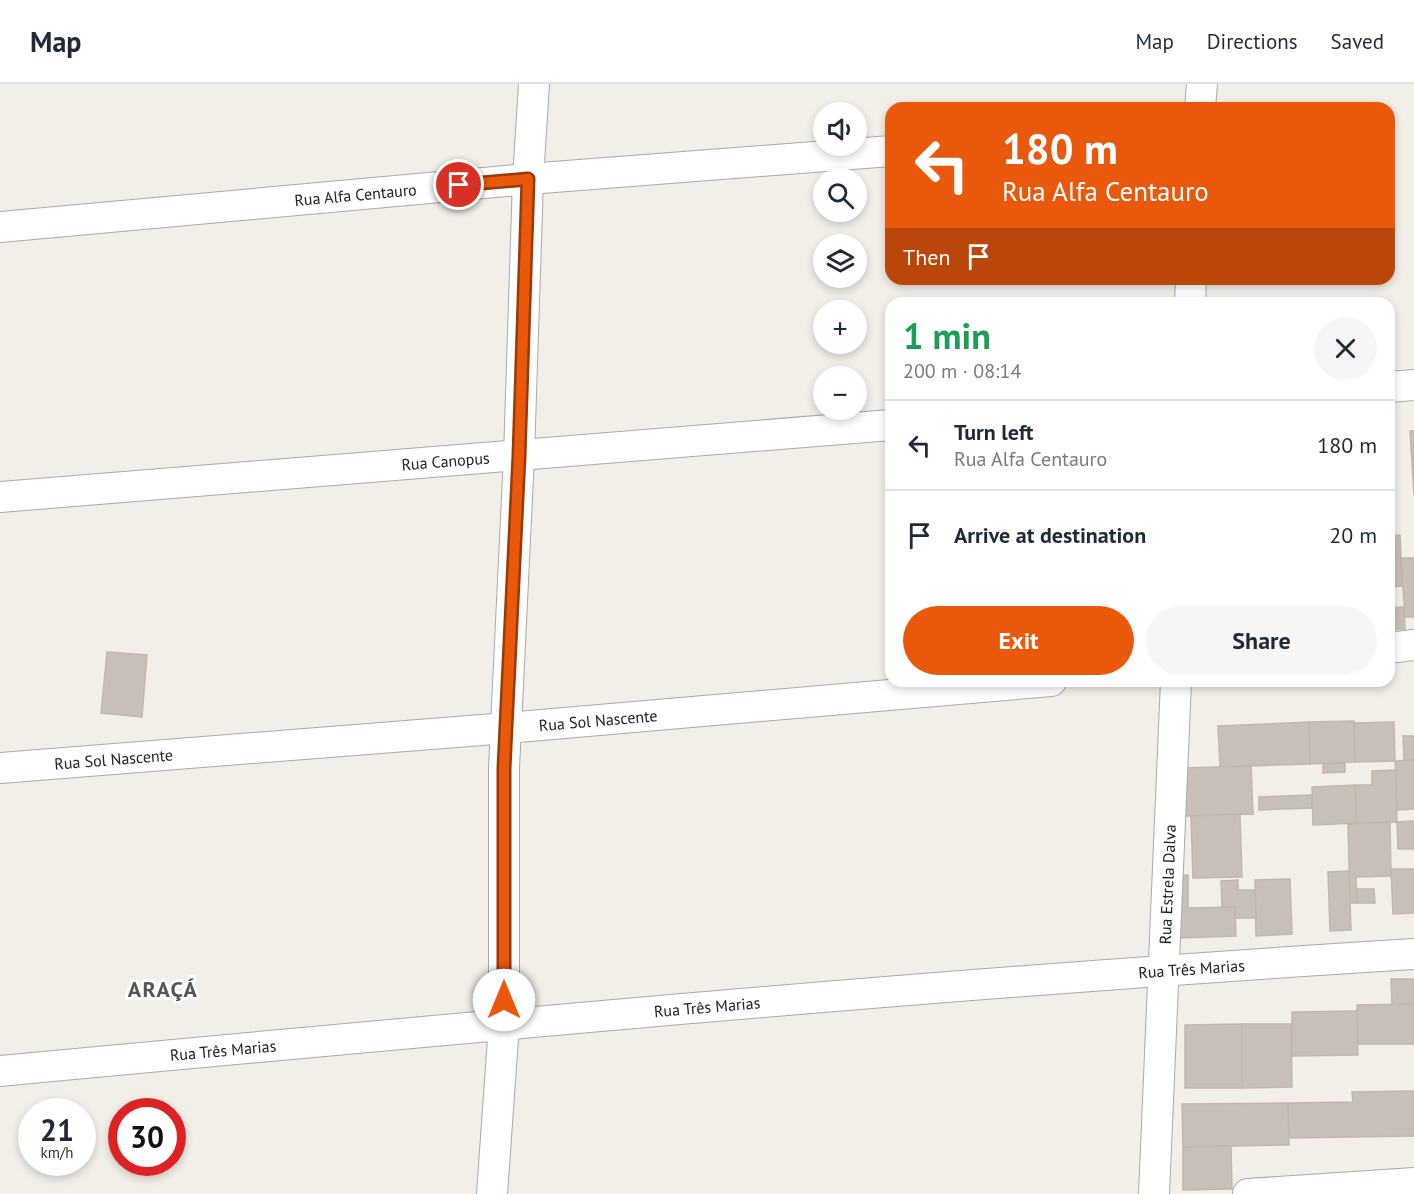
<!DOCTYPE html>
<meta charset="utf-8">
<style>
:root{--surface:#fff;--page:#f6f6f7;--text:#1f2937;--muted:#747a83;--line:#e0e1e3;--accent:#ea580c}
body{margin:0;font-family:"PT Sans",sans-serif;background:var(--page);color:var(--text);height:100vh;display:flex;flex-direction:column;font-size:22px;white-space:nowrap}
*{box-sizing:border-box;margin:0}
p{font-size:20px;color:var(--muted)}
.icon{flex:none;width:33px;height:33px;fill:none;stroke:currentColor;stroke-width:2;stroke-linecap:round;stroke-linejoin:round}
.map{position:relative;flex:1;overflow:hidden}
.panel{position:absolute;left:885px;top:213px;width:510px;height:390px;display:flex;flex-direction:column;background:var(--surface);border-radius:18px;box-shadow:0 3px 9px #0003}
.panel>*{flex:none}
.banner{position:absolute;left:885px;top:18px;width:510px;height:183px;border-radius:18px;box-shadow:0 3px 9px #0003;background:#ea580c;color:#fff;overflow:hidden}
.controls{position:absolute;left:813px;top:18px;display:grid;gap:12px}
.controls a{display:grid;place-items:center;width:54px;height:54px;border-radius:50%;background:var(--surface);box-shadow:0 3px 9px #0003;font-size:30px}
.speed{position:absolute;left:18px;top:1014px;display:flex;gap:12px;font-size:30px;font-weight:700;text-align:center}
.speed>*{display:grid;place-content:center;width:78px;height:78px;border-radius:50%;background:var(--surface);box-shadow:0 3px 9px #0003;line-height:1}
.speed small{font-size:15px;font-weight:400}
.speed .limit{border:9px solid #d22;background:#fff;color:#111}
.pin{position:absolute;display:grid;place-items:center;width:51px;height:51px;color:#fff;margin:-26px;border:3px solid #fff;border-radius:50%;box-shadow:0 2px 6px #0007}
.me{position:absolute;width:66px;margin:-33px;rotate:0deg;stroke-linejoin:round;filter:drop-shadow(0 0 4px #0008)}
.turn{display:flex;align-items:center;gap:21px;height:126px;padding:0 18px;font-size:27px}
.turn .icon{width:78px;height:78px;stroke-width:2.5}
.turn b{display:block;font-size:42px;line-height:51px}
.then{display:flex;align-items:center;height:57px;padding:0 18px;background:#0003;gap:12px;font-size:22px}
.round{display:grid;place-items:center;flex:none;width:63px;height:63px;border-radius:32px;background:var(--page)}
.head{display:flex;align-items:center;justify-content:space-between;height:102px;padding:0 18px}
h1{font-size:36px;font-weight:700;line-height:45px;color:#1e9e55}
.cta{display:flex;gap:12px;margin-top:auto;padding:12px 18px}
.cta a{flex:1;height:69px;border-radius:36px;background:var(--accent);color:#fff;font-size:24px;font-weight:700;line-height:69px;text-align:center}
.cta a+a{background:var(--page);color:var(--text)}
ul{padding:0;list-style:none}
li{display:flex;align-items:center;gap:18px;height:90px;padding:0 18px;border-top:2px solid var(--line)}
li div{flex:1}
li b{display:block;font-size:22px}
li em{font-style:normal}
header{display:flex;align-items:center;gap:36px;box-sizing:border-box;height:84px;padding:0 30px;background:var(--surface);border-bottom:2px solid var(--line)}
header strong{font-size:28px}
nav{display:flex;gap:33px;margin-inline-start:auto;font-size:21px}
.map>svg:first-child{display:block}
</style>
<header>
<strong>Map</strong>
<nav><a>Map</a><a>Directions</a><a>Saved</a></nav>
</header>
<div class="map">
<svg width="1414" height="1110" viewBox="0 0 1414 1110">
<rect width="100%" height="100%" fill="#f2efe9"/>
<g fill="#c7bfb8" stroke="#c4b6ab" stroke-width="1.5">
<path d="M 1410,347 L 1414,347 L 1414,411 Z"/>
<path d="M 1400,451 L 1402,502 L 1389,503 L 1389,452 Z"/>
<path d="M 1401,474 L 1414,474 L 1414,533 L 1405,533 Z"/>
<path d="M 1404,523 L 1405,545 L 1391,545 L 1390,524 Z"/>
<path d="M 107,568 L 147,571 L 142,633 L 101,629 Z"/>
<path d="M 1354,637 L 1355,678 L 1310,680 L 1309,638 Z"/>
<path d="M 1309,638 L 1310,680 L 1220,683 L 1218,642 Z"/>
<path d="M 1394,638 L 1395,677 L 1355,678 L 1354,639 Z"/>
<path d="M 1403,652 L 1414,652 L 1414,676 L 1404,677 Z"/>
<path d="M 1414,676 L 1414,725 L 1397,726 L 1395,677 Z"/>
<path d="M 1345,679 L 1345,688 L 1323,689 L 1323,680 Z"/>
<path d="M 1251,682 L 1253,730 L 1186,732 L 1184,684 Z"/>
<path d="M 1396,686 L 1397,738 L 1357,739 L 1355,701 L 1372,701 L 1372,687 Z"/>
<path d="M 1355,701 L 1357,739 L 1313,741 L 1312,703 Z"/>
<path d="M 1312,711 L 1312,724 L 1259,726 L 1259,713 Z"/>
<path d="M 1240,730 L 1242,793 L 1193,794 L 1191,732 Z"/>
<path d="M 1414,737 L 1414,765 L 1398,765 L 1397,738 Z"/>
<path d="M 1390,738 L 1391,792 L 1356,793 L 1357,819 L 1350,819 L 1348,740 Z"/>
<path d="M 1391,785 L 1414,785 L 1414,829 L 1393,830 Z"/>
<path d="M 1349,787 L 1351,846 L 1330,847 L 1328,788 Z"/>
<path d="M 1178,791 L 1188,791 L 1188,824 L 1235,823 L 1236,852 L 1180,854 Z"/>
<path d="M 1290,795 L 1292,850 L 1256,852 L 1255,796 Z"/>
<path d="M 1238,796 L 1238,806 L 1255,806 L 1256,834 L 1235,834 L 1235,823 L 1222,823 L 1221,797 Z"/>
<path d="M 1357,805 L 1374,805 L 1375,819 L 1357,819 Z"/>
<path d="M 1391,895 L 1414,895 L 1414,920 L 1392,921 Z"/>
<path d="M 1414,920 L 1414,960 L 1358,960 L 1357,921 Z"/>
<path d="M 1357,927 L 1358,971 L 1292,972 L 1292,928 Z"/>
<path d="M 1242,940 L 1291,940 L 1292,1003 L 1242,1004 Z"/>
<path d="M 1242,940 L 1242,1004 L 1185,1004 L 1185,941 Z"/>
<path d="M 1414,1007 L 1414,1052 L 1289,1054 L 1288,1019 L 1353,1018 L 1352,1008 Z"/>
<path d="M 1288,1019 L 1289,1061 L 1183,1063 L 1182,1020 Z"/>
<path d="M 1231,1062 L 1232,1105 L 1183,1106 L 1183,1063 Z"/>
</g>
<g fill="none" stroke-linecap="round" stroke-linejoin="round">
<g stroke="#a9a9a9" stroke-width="32">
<g id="street">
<path d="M 1200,24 L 1202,0"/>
<path id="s1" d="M 0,143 L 528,95 L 891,67"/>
<path d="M 1190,219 L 1191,195"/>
<path d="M 1389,303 L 1414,301"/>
<path id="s2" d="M 0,413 L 891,341"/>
<path d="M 1389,564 L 1414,561"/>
<path id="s3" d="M 0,684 L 507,644 L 1051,597"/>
<path id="s4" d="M 0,987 C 471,943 942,899 1414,870"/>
<path d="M 492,1110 L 504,940 L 504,684 L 519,372 L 528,95 L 534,0"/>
<path id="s5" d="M 1154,1110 L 1176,597"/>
<path d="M 1248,1110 L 1414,1099"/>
</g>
</g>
<use href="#street" stroke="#fff" stroke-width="30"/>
</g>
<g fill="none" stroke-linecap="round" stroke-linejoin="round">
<g stroke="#983908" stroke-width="15">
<path id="route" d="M 459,101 L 528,95 L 519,372 L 504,684 L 504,916"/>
</g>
<use href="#route" stroke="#ea580c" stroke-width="10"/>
</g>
<g text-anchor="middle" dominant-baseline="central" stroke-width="6" stroke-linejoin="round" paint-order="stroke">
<g font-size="16" fill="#222" stroke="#fff">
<text stroke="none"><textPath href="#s1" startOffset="357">Rua Alfa Centauro</textPath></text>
<text stroke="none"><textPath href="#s2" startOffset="447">Rua Canopus</textPath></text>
<text stroke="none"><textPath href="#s3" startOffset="600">Rua Sol Nascente</textPath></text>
<text stroke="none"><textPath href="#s3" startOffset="114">Rua Sol Nascente</textPath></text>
<text stroke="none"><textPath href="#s5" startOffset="310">Rua Estrela Dalva</textPath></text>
<text stroke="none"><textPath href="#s4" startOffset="1196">Rua Três Marias</textPath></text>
<text stroke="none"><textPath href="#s4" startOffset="710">Rua Três Marias</textPath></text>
<text stroke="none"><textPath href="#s4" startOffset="224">Rua Três Marias</textPath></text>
</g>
<g font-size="22" font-weight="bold" letter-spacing="1.5" fill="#555" stroke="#fff">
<text x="163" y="905">ARAÇÁ</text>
</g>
</g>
</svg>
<div class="controls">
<a><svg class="icon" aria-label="sound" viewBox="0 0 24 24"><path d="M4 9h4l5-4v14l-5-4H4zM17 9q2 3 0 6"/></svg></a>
<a><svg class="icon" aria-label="search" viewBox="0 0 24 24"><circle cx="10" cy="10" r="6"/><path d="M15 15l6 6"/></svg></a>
<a><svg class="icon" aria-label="layers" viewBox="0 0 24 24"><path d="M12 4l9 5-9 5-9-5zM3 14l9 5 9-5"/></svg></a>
<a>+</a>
<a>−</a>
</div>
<div class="speed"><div>21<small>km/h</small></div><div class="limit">30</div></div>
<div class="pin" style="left:459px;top:101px;background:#d93025"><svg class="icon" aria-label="arrive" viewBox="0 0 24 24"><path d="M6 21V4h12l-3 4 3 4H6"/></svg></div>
<svg class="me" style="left:504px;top:916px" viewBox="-20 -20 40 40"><circle r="19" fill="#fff"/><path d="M0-13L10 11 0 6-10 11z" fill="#ea580c"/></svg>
<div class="banner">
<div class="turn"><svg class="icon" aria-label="left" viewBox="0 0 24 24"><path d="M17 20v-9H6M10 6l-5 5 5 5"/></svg><div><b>180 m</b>Rua Alfa Centauro</div></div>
<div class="then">Then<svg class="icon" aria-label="arrive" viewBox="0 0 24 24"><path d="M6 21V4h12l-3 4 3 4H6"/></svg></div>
</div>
<section class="panel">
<div class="head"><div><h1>1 min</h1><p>200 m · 08:14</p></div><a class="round"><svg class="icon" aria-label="close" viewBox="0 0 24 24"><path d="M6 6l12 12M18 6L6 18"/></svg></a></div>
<ul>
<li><svg class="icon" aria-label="left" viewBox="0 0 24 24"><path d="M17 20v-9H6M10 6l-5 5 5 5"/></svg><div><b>Turn left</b><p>Rua Alfa Centauro</p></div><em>180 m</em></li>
<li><svg class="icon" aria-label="arrive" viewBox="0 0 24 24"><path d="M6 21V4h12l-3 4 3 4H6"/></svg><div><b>Arrive at destination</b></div><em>20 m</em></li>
</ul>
<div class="cta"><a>Exit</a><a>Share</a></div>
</section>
</div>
